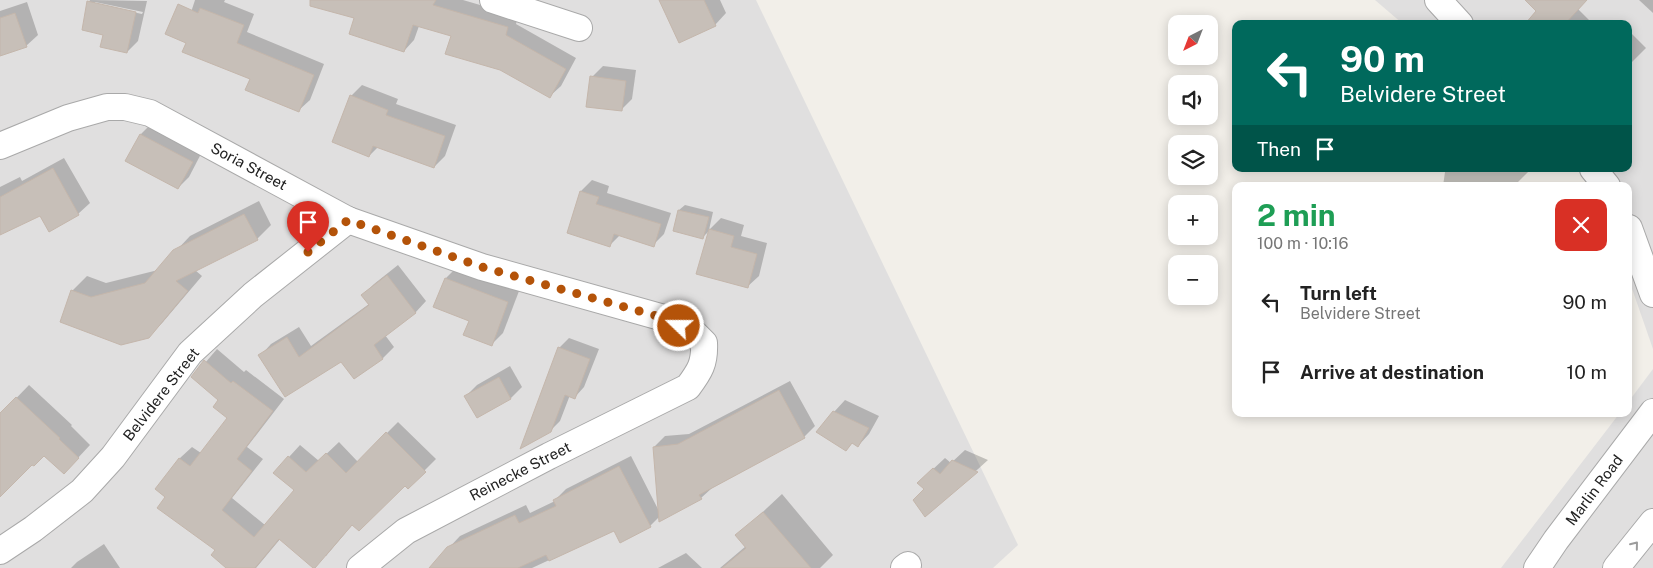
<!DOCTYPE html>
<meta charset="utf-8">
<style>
:root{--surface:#fff;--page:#f6f6f6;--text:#222;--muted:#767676}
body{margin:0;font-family:"Public Sans",sans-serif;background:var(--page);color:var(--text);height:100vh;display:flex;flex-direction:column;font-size:19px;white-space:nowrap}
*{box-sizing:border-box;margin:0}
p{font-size:16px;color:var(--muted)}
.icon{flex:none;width:28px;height:28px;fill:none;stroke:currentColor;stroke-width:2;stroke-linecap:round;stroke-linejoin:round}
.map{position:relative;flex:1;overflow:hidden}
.side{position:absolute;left:1232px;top:182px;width:400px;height:235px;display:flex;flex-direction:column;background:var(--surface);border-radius:10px;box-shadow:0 2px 12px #0003}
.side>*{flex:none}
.banner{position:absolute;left:1232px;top:20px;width:400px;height:152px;border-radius:10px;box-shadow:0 2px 12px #0003;background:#00695c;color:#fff;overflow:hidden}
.needle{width:32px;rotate:222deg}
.controls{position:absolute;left:1168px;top:15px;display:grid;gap:10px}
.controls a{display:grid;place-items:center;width:50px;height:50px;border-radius:10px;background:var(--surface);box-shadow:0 2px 12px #0003;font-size:25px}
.pin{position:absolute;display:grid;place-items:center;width:42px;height:42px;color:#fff;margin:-51px -21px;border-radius:50% 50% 50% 0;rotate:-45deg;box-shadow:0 0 5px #0007}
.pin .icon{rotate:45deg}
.me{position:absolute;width:55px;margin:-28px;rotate:292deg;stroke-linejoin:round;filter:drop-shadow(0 0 4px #0008)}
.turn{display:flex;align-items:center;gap:18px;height:105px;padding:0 25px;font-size:22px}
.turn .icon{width:65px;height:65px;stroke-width:2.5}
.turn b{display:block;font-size:35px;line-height:42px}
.then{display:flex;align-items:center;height:48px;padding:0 25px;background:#0003;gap:10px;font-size:19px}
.round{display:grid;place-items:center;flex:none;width:52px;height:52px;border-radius:10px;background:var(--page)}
.headline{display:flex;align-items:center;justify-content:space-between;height:85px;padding:0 25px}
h1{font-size:30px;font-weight:700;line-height:38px;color:#1e9e55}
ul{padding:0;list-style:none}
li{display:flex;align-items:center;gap:15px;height:70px;padding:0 25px}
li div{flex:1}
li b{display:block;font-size:19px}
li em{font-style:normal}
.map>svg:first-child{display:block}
</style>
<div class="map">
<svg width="1653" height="568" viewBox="0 0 1653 568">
<rect width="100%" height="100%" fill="#f2efe9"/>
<g fill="#e0dfdf">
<path d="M 0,0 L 756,0 L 1018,545 L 993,568 L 0,568 Z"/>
<path d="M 1375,0 L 1653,0 L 1653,349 L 1629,280 L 1629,186 L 1595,186 L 1594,182 L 1578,169 L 1629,169 L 1629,24 L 1403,24 Z"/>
<path d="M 1653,369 L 1653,568 L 1501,568 L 1619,414 L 1629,414 L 1629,401 Z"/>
</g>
<g fill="#0003" fill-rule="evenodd">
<path d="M 90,0 L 147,1 L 138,41 L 127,52 L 105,34 L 89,2 ZM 95,2 L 143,12 L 142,14 L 95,4 Z"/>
<path d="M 195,0 L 225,0 L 224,2 L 254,14 L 247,32 L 324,64 L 310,100 L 299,110 L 251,78 L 182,40 Z"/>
<path d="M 327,0 L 463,0 L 518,16 L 516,24 L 576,58 L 561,86 L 550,96 L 452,35 L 419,26 L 414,40 L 404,51 Z"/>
<path d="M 660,0 L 720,0 L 726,13 L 715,25 Z"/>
<path d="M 1527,0 L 1586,0 L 1578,9 L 1593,24 L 1541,24 L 1538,11 Z"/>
<path d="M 1639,0 L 1653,0 L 1653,13 Z"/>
<path d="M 27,2 L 38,35 L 26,46 L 0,55 L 0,11 Z"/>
<path d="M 1629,31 L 1646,48 L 1629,65 Z"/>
<path d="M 603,66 L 636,70 L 632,99 L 621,110 L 592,77 Z"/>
<path d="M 362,85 L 398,99 L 396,104 L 456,125 L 445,156 L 434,167 L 378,147 L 369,156 L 351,96 Z"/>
<path d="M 152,123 L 203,150 L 189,177 L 178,188 L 127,161 L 141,134 Z"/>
<path d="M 64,158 L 90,203 L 78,214 L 41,214 L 0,234 L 0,187 L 20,177 L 22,181 Z"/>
<path d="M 1448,169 L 1531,169 L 1518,182 L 1515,182 L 1517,186 L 1443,186 L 1445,172 Z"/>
<path d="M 592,180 L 609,186 L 607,193 L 671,213 L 664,234 L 653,245 L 620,235 L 610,245 L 568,232 L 581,191 Z"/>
<path d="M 259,201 L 271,225 L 257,239 L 195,270 L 202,276 L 163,322 L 148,337 L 72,291 L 87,276 L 106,283 L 158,270 L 190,236 Z"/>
<path d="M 685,205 L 713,212 L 709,230 L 721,218 L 744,225 L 741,236 L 767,243 L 759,276 L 747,287 L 709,231 L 703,237 L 674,230 L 679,210 Z"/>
<path d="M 398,265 L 426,301 L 415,313 L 385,335 L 394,347 L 383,358 L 355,378 L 342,360 L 260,356 L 271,344 L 299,327 L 311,346 L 369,304 L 363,295 L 374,284 Z"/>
<path d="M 457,267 L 519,291 L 503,333 L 491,345 L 470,320 L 446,278 Z"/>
<path d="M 569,338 L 599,349 L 584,387 L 575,397 L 570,395 L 560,421 L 550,431 L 559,348 Z"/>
<path d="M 217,349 L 244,372 L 246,370 L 284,399 L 247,447 L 263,459 L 232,498 L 265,525 L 295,490 L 289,457 L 300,445 L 319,461 L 339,442 L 358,462 L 398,422 L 436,459 L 408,487 L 405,485 L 353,524 L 326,556 L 281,538 L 256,568 L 228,568 L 216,550 L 157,489 L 180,458 L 192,447 L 201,453 L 229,418 L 220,400 L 193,377 Z"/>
<path d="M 510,366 L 522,387 L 511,398 L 477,416 L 466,396 L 477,385 Z"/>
<path d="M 790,381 L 815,426 L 804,437 L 712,488 L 701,498 L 660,516 L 650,526 L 614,530 L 532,568 L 430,568 L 460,536 L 526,505 L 530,513 L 555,501 L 555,500 L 566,489 L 631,456 L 660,513 L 654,447 L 665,436 L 689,434 Z"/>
<path d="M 29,385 L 72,425 L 71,426 L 90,445 L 76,460 L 45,454 L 32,463 L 0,495 L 0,415 Z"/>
<path d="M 845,400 L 879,416 L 869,434 L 858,446 L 853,442 L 846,450 L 834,412 Z"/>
<path d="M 965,450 L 988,460 L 926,516 L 926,489 L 930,472 L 945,458 L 951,463 Z"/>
<path d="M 782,494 L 833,555 L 820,568 L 720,568 L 746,546 L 737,536 Z"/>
<path d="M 104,544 L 120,568 L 71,568 L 77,562 Z"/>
<path d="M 686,553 L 702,568 L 658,568 Z"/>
</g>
<g fill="#c7bfb8" stroke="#c4b6ab">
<path d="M 310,0 L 436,0 L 433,5 L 508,27 L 506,35 L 566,69 L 550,98 L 500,70 L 445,54 L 451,36 L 413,25 L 404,52 L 349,34 L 354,18 L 310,6 Z"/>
<path d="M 659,0 L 704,0 L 716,26 L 679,43 Z"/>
<path d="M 1525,0 L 1587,0 L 1565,24 L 1525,24 L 1536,11 Z"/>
<path d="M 87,1 L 136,12 L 127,53 L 100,47 L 103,35 L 82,30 Z"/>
<path d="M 178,4 L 198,13 L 200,8 L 244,25 L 237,43 L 314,75 L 299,112 L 245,90 L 250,79 L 182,52 L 186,43 L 165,34 Z"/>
<path d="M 15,13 L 27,47 L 0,56 L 0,18 Z"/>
<path d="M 590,76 L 626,81 L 622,111 L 586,107 Z"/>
<path d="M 350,95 L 388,110 L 386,115 L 445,136 L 434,168 L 373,146 L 369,157 L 332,142 Z"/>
<path d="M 140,134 L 193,162 L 178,189 L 125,161 Z"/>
<path d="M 53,168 L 79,215 L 49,232 L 40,216 L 0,235 L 0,197 Z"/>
<path d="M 580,191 L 599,197 L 596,204 L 661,224 L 654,247 L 614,234 L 610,247 L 567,233 Z"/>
<path d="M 678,210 L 709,217 L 703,239 L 673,231 Z"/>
<path d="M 244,214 L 258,240 L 176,281 L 188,291 L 149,338 L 121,345 L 60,322 L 71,290 L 91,297 L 145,283 L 173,250 Z"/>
<path d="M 709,229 L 734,236 L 731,247 L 757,254 L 748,288 L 696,274 Z"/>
<path d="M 387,275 L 416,313 L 374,345 L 383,359 L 354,379 L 341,362 L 285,397 L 258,355 L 287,337 L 299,357 L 369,305 L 361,295 Z"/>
<path d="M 445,278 L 508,302 L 492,346 L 463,335 L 469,321 L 433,307 Z"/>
<path d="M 558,347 L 590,359 L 575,399 L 565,395 L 551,432 L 520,449 Z"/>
<path d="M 204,360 L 231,383 L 233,381 L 273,411 L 237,459 L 252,471 L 222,510 L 254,537 L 294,490 L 273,473 L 288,456 L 306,472 L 326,453 L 346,473 L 386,432 L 426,472 L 408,489 L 405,486 L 359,531 L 352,525 L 315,568 L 313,568 L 279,539 L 255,568 L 226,568 L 211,555 L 215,550 L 157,508 L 165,497 L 155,489 L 179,458 L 190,466 L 227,418 L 213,407 L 218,400 L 191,377 Z"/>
<path d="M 499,377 L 511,399 L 477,418 L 464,396 Z"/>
<path d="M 779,390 L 805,438 L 699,495 L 702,499 L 659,522 L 653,447 L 678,444 Z"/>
<path d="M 16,397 L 60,438 L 59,439 L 79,458 L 64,474 L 44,456 L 34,466 L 32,465 L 0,497 L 0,413 Z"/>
<path d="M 833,411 L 869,428 L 858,447 L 852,443 L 846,451 L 816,432 Z"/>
<path d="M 952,460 L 978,472 L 925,517 L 913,500 L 924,489 L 917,483 L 933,468 L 940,474 Z"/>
<path d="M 619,466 L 651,527 L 620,543 L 614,531 L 549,561 L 546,555 L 518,568 L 429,568 L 447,547 L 515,515 L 519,523 L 556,506 L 553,500 Z"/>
<path d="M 763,512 L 811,568 L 722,568 L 746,548 L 735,535 Z"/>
</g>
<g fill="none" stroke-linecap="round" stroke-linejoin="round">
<g stroke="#a9a9a9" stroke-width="28">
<g id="street">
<path d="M 493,0 L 579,28"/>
<path d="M 1438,0 L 1460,24"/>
<path d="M 0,146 L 68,118 L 107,107 L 125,107 L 150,113 L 348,220 L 482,267 L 664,318 L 694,333 L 704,343 C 705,363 700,371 688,387 L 549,456 L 406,531 L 360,568"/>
<path d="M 1593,169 L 1607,186"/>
<path d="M 1629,228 L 1653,294"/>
<path d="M 0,551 L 33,529 L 82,491 L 113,457 L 190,353 L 253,295 L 348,220"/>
<path d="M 904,568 L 908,565"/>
<path d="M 1537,568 L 1556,540 L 1653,412"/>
<path d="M 1616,568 L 1653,522"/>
</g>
</g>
<use href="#street" stroke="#fff" stroke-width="26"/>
</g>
<defs><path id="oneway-chevron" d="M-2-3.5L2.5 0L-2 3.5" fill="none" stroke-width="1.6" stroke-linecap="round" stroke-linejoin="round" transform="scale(1.25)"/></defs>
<use stroke="#9c9c9c" href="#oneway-chevron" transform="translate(1635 545) rotate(-51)"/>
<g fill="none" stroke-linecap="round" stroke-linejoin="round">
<path stroke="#b45309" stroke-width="9" stroke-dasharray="0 16.2" d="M 308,252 L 348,220 L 482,267 L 664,318 L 679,326"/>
</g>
<g text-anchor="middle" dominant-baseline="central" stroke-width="4" stroke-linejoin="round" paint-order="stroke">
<g font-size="15" fill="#222" stroke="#fff">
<text transform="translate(249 166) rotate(28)">Soria Street</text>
<text transform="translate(161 394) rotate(-52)">Belvidere Street</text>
<text transform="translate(520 471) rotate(-27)">Reinecke Street</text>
<text transform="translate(1594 490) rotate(-53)">Marlin Road</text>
</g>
</g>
</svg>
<div class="controls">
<a><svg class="needle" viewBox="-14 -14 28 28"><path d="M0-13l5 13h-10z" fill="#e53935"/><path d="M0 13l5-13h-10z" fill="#767676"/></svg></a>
<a><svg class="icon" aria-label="sound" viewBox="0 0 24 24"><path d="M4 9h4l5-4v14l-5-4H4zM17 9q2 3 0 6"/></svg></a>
<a><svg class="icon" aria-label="layers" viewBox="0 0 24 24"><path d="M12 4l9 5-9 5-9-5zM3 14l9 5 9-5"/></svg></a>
<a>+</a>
<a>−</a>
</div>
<div class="pin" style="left:308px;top:252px;background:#d93025"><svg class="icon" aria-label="arrive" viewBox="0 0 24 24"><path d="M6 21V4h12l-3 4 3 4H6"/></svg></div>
<svg class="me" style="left:679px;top:326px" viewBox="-20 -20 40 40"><circle r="17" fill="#b45309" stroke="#fff" stroke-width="3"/><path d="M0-11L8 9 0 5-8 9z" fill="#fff"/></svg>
<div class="banner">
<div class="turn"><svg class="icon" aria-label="left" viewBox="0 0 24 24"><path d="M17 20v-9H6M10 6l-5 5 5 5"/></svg><div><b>90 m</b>Belvidere Street</div></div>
<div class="then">Then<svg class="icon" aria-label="arrive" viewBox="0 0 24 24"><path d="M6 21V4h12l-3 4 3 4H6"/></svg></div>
</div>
<section class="side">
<div class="headline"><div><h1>2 min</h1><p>100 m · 10:16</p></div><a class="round" style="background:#d93025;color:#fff"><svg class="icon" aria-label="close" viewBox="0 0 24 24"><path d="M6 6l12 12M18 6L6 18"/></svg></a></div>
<ul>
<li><svg class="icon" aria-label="left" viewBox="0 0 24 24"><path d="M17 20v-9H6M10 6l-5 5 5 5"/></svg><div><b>Turn left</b><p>Belvidere Street</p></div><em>90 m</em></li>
<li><svg class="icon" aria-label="arrive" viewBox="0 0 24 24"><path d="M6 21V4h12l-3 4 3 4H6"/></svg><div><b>Arrive at destination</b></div><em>10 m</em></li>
</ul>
</section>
</div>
